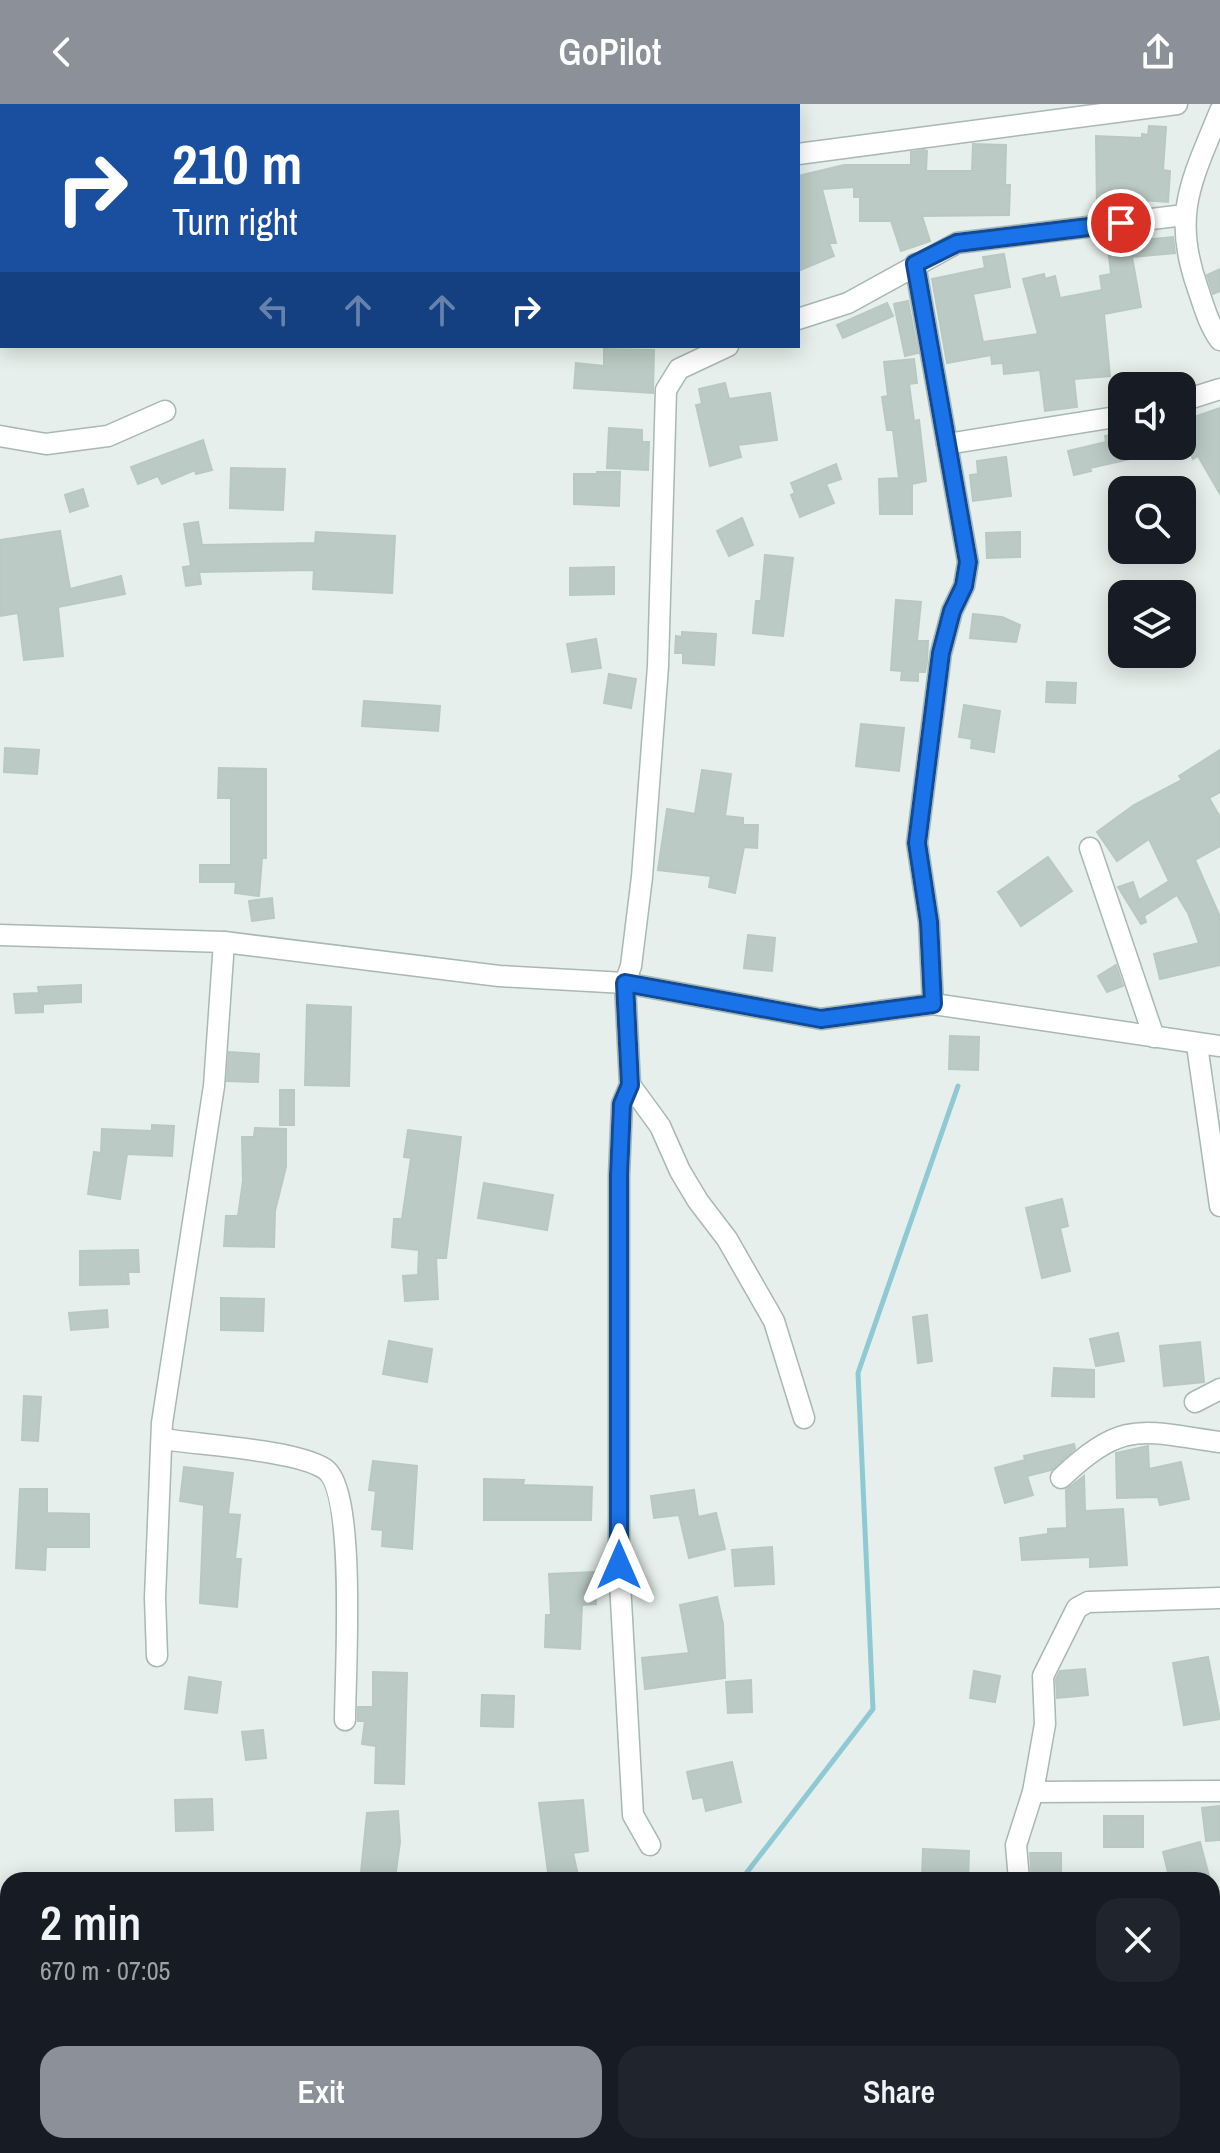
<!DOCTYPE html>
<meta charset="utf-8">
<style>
:root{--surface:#171b24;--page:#20242c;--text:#f1f3f6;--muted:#9ea1a6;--accent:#8c9099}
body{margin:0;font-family:"Archivo Narrow",sans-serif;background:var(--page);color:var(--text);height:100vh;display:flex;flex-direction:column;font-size:30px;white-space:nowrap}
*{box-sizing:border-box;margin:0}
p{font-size:26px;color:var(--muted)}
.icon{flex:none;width:44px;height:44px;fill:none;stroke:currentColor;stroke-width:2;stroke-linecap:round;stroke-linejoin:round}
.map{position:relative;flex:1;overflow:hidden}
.side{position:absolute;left:0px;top:1768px;width:1220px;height:282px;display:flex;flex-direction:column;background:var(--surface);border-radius:24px 24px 0 0;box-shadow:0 4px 20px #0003}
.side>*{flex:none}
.guide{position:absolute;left:0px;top:0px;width:800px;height:244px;box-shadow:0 4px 20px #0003;background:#1a4fa0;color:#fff;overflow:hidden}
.fabs{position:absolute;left:1108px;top:268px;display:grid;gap:16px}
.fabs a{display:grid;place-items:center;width:88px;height:88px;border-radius:16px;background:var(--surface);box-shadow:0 4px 20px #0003;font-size:40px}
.pin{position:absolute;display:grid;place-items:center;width:68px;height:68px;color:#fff;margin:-34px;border:4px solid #fff;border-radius:50%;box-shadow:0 2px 8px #0007}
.me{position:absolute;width:88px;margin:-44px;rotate:0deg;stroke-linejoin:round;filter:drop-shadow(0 0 6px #0008)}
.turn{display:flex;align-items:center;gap:28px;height:168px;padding:0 40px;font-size:36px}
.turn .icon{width:104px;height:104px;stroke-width:2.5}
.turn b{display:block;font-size:56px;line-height:68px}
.lanes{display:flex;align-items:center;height:76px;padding:0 40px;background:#0003;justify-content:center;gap:40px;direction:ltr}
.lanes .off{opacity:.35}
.round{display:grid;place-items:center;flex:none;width:84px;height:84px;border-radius:24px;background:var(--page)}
.summary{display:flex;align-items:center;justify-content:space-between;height:136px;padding:0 40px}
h1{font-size:48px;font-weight:600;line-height:60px}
.button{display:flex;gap:16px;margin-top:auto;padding:16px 40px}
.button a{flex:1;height:92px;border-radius:24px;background:var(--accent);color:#fff;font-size:32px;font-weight:600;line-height:92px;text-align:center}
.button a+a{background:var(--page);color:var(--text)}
header{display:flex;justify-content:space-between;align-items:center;height:104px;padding:0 40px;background:var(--accent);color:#fff;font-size:36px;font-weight:600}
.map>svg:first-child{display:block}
</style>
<header><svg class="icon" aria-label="back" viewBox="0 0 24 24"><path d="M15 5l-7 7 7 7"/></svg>GoPilot<svg class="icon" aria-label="share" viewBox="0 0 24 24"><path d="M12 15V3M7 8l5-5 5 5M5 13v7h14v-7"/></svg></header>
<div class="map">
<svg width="1220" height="2049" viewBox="0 0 1220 2049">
<rect width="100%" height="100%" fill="#e6efeb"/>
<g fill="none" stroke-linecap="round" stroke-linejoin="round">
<g stroke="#8ec9d4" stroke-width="5">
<path d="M 741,1776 L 873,1605 L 858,1269 L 958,982"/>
<path d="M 596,2042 L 603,2049"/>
</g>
</g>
<g fill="#bbcac4" stroke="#b8c9c2" stroke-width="2">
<path d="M 1149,22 L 1166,23 L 1163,66 L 1170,67 L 1168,98 L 1126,95 L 1127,103 L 1097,104 L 1096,32 L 1142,34 L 1142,30 L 1148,31 Z"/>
<path d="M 973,40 L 1006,41 L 1005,81 L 1010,81 L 1009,111 L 922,112 L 930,137 L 901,147 L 891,117 L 860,117 L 860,93 L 854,93 L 854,83 L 822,85 L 836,139 L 829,139 L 834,152 L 798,167 L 798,72 L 844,61 L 911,61 L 911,48 L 924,46 L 927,47 L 926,67 L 972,67 Z"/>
<path d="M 1142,129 L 1143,136 L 1173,133 L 1175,149 L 1132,153 L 1141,203 L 1104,210 L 1110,272 L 1074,275 L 1077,303 L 1045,307 L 1040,266 L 1004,270 L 1003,259 L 992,260 L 991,251 L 947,259 L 932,175 L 985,164 L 983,153 L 1004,150 L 1010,183 L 973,190 L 983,238 L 1038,230 L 1023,175 L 1044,170 L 1045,175 L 1055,172 L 1060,194 L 1102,186 L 1100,172 L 1111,170 L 1107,134 Z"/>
<path d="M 1220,165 L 1220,187 L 1213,190 L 1207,171 Z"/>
<path d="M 908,197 L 918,249 L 905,252 L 894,200 Z"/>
<path d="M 887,199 L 893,212 L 843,234 L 837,221 Z"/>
<path d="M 604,245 L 654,246 L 653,289 L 574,284 L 576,259 L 604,262 Z"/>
<path d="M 914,255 L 917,279 L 909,280 L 914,317 L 919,316 L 926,377 L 912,380 L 912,410 L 880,410 L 879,375 L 899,374 L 893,326 L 887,326 L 882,293 L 888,292 L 884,258 Z"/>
<path d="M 725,279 L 729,295 L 770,289 L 777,336 L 738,341 L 741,353 L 710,362 L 696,301 L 702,300 L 699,285 Z"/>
<path d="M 1220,304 L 1220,390 L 1198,352 L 1193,355 L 1182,330 L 1182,317 Z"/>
<path d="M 609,324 L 642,326 L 642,338 L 649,338 L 648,366 L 607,364 Z"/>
<path d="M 1122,328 L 1122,342 L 1160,342 L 1161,348 L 1090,364 L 1091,367 L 1074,371 L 1068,347 L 1106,338 L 1105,332 Z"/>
<path d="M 203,336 L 212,366 L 196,370 L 195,366 L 162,380 L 158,372 L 138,380 L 131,363 Z"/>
<path d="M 1006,353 L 1011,392 L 973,397 L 970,371 L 978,370 L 977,357 Z"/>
<path d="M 836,360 L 841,375 L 826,380 L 834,399 L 800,413 L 791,391 L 795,389 L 791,379 Z"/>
<path d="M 231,364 L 285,365 L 283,406 L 230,404 Z"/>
<path d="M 597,368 L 620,368 L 619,402 L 574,400 L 574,370 L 597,370 Z"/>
<path d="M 83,385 L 88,402 L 70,408 L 65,391 Z"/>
<path d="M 742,414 L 753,441 L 729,452 L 717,427 Z"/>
<path d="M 198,418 L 202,441 L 315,439 L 316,428 L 395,432 L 392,489 L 313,485 L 314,466 L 199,468 L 201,480 L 186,482 L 183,463 L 191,462 L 184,420 Z"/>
<path d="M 60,427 L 70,485 L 121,472 L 125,490 L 58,503 L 63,552 L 24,556 L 18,509 L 0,512 L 0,436 Z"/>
<path d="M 1020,428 L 1020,453 L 987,454 L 986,429 Z"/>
<path d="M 765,451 L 793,454 L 783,532 L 753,529 L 756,497 L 761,497 Z"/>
<path d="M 614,463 L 614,490 L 570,491 L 570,464 Z"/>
<path d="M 896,496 L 921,498 L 917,537 L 928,537 L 927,558 L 925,568 L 918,568 L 918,577 L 901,576 L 902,567 L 891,566 Z"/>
<path d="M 973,510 L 1002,513 L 1020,521 L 1016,538 L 970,534 Z"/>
<path d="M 682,528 L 716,530 L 714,561 L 683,559 L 683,549 L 675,549 L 676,532 L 682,533 Z"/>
<path d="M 596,535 L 601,564 L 572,568 L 567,540 Z"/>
<path d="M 609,570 L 636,575 L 631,604 L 604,599 Z"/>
<path d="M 1047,578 L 1076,579 L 1075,599 L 1046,598 Z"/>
<path d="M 364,597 L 440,602 L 438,627 L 362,622 Z"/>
<path d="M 964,601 L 1000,607 L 994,648 L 971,644 L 972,635 L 959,633 Z"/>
<path d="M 861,620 L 904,624 L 899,667 L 856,662 Z"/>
<path d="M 5,644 L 39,646 L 37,670 L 4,668 Z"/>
<path d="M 1220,646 L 1220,688 L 1209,694 L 1220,713 L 1220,742 L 1195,756 L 1220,813 L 1220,861 L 1160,875 L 1154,850 L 1199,839 L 1188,809 L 1177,791 L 1144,812 L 1146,818 L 1141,820 L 1118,783 L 1133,778 L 1139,796 L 1169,777 L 1149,735 L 1117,757 L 1097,728 L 1134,701 L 1182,676 L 1179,672 Z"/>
<path d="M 219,664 L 266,665 L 266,754 L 262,754 L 259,792 L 235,789 L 236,778 L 200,778 L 200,761 L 231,761 L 231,694 L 218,694 Z"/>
<path d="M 702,666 L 731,670 L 725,712 L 743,714 L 743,721 L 758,721 L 757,744 L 744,743 L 735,789 L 709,783 L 711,772 L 658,766 L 667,705 L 695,710 Z"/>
<path d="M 1048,753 L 1072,787 L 1021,822 L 998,788 Z"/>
<path d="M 272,794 L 274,814 L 252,817 L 249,797 Z"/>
<path d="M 748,831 L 775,834 L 772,867 L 744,864 Z"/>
<path d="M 1116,861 L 1123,882 L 1107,888 L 1098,872 Z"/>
<path d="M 81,881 L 81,898 L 43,900 L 43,908 L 16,909 L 14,890 L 39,889 L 38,883 Z"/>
<path d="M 307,901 L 351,903 L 349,982 L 305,981 Z"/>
<path d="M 950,932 L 979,933 L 978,966 L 949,965 Z"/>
<path d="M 229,948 L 259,950 L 258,978 L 227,977 Z"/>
<rect x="280" y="986" width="14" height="35"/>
<path d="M 152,1021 L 174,1022 L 172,1052 L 127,1050 L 120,1095 L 88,1090 L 94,1048 L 101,1049 L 102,1025 L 152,1027 Z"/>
<path d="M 255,1024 L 286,1025 L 286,1063 L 275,1107 L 274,1143 L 224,1142 L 226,1112 L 238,1112 L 243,1077 L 242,1033 L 254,1033 Z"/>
<path d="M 408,1026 L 461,1033 L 446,1154 L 436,1154 L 438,1195 L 405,1197 L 403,1172 L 418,1171 L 419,1146 L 392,1143 L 394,1115 L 402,1115 L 411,1054 L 404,1053 Z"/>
<path d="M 484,1079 L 553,1091 L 547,1126 L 478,1114 Z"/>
<path d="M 1062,1095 L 1068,1122 L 1060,1124 L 1070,1167 L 1042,1174 L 1026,1104 Z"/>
<path d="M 138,1146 L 139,1168 L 128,1168 L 129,1180 L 80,1181 L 80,1147 Z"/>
<path d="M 221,1194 L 264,1195 L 263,1227 L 221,1226 Z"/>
<path d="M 107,1206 L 108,1223 L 71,1226 L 69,1209 Z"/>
<path d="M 927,1211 L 932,1257 L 918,1259 L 913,1213 Z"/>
<path d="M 1118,1229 L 1124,1257 L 1096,1262 L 1090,1235 Z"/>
<path d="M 389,1237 L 432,1245 L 427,1278 L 383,1270 Z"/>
<path d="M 1200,1238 L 1204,1278 L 1164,1282 L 1160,1242 Z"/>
<path d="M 1054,1264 L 1094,1266 L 1094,1293 L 1052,1292 Z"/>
<path d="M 24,1292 L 41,1293 L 38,1337 L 22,1336 Z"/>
<path d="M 1074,1340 L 1075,1345 L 1051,1366 L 1027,1372 L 1033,1391 L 1005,1399 L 995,1364 L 1025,1356 L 1024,1352 Z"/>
<path d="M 1148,1342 L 1149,1365 L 1181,1358 L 1189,1395 L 1160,1401 L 1158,1393 L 1117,1394 L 1116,1349 Z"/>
<path d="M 373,1357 L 417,1362 L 412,1445 L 382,1442 L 383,1426 L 372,1425 L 376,1387 L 369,1386 Z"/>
<path d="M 184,1363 L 233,1369 L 228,1410 L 240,1411 L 235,1455 L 241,1455 L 237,1503 L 200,1499 L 204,1401 L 180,1397 Z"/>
<path d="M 1084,1372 L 1085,1407 L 1123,1405 L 1127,1461 L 1090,1463 L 1090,1453 L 1022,1456 L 1020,1434 L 1048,1430 L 1048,1425 L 1067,1424 L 1066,1386 Z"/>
<path d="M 484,1375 L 524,1376 L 523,1381 L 592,1383 L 591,1416 L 484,1416 Z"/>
<path d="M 20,1385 L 47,1385 L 47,1409 L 89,1410 L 89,1443 L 46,1443 L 45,1466 L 16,1464 Z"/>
<path d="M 694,1386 L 698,1413 L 716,1409 L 725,1445 L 689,1454 L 679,1411 L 654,1414 L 651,1392 Z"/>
<path d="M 772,1443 L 774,1480 L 735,1482 L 732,1446 Z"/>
<path d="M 595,1468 L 596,1500 L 582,1501 L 580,1545 L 545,1543 L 546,1511 L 551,1511 L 549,1470 Z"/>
<path d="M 717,1493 L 723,1520 L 725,1574 L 645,1585 L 642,1554 L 689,1549 L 680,1501 Z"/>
<path d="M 1208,1553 L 1220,1615 L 1184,1621 L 1173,1559 Z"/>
<path d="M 1085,1565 L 1088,1591 L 1057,1594 L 1056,1575 L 1060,1567 Z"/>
<path d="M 974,1567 L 1000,1572 L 995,1598 L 970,1594 Z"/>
<path d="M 373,1568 L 407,1569 L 404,1680 L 375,1679 L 376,1642 L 362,1640 L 365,1617 L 358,1617 L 358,1603 L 373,1603 Z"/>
<path d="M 189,1573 L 221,1578 L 217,1609 L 185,1605 Z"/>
<path d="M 751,1576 L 752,1608 L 728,1609 L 726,1578 Z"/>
<path d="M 482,1591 L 514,1592 L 513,1623 L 481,1622 Z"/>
<path d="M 263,1626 L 266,1654 L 246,1656 L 242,1628 Z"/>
<path d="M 732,1658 L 741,1698 L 706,1707 L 703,1693 L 693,1695 L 687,1668 Z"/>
<path d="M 212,1695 L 213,1726 L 176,1727 L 175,1696 Z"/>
<path d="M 583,1696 L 588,1747 L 573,1749 L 579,1776 L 549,1776 L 539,1699 Z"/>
<path d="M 1220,1702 L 1220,1736 L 1206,1737 L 1202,1704 Z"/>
<path d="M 398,1707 L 400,1738 L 395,1774 L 361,1769 L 367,1709 Z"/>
<rect x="1104" y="1712" width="39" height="31"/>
<path d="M 1200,1738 L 1210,1776 L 1170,1776 L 1163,1748 Z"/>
<path d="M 923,1745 L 969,1747 L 968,1776 L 922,1776 Z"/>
<path d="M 1030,1749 L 1061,1749 L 1061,1776 L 1032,1776 Z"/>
</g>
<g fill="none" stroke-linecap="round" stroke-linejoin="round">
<g stroke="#a8b8b2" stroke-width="23">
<g id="minor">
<path d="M 700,0 L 701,2"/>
<path d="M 1220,7 C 1192,76 1171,110 1198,185 C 1204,203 1209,221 1220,236"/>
<path d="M 798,50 L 1177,0"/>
<path d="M 915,160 L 968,458 L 964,482 L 952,507 L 941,549 L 917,739 L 929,818 L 933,900"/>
<path d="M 798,215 L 848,199 L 957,139 L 1184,111"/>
<path d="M 1182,297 L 1220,285"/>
<path d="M 0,332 L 46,340 L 108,332 L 165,307"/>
<path d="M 947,340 L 1122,312"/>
<path d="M 1090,744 L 1154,933"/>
<path d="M 0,831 L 224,838 L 499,872 L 625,879 L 821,915 L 933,900 L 1220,942"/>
<path d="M 1197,941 L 1220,1102"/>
<path d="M 630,981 L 660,1022 L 680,1067 L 698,1097 L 727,1135 L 774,1217 L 804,1314"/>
<path d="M 1195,1298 L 1220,1285"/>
<path d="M 163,1335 C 201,1341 297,1346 325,1365 C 357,1387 345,1572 345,1616"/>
<path d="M 1061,1374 C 1124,1315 1140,1327 1220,1338"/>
<path d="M 157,1552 L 155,1494 L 162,1319 L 214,982 L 224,838"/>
<path d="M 1033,1688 L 1220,1687"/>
<path d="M 650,1741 L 633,1711 L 619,1461 L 619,1071 L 622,1000 L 630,981 L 625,879 L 631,862 L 642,773 L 658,562 L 666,286 L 679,265 L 728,242"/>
<path d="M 1019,1776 L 1016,1741 L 1033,1688 L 1045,1620 L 1043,1572 L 1077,1504 L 1088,1498 L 1220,1494"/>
<path d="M 0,1948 L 8,1963"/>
<path d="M 1212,1965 L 1220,1965"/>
<path d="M 50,2042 L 54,2049"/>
<path d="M 168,2042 L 171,2049"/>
<path d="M 73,2049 L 82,2042"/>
</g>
</g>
<use href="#minor" stroke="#fff" stroke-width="20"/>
</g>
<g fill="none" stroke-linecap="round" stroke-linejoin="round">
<g stroke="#114b97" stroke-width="20">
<path id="route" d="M 619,1461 L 619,1071 L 622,1000 L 630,981 L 625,879 L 821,915 L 933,900 L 929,818 L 917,739 L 941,549 L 952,507 L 964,482 L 968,458 L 915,160 L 957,139 L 1121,119"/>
</g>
<use href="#route" stroke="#1a73e8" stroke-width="14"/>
</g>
</svg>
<div class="fabs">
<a><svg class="icon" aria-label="sound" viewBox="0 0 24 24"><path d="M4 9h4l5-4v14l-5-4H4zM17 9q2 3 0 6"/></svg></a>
<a><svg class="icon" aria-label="search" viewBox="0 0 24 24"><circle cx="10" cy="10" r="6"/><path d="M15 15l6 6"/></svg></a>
<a><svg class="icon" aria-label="layers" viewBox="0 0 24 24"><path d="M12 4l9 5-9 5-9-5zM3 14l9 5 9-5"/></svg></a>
</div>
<div class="pin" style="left:1121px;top:119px;background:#d93025"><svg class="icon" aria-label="arrive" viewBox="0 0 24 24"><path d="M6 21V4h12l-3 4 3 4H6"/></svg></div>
<svg class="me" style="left:619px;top:1461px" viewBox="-20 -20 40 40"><path d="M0-17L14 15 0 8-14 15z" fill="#1a73e8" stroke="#fff" stroke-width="4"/></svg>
<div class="guide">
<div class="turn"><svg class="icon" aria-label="right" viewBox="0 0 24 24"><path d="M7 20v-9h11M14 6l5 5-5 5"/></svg><div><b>210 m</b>Turn right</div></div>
<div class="lanes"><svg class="icon off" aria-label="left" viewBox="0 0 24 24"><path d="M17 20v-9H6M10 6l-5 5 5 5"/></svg><svg class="icon off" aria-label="ahead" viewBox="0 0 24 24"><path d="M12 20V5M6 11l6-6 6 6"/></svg><svg class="icon off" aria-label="ahead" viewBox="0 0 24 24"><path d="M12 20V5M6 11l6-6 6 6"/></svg><svg class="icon" aria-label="right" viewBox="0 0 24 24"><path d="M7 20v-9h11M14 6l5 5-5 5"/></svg></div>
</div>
<section class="side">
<div class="summary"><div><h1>2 min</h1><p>670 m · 07:05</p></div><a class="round"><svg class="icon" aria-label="close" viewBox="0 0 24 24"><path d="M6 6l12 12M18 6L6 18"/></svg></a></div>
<div class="button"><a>Exit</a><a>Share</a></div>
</section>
</div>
